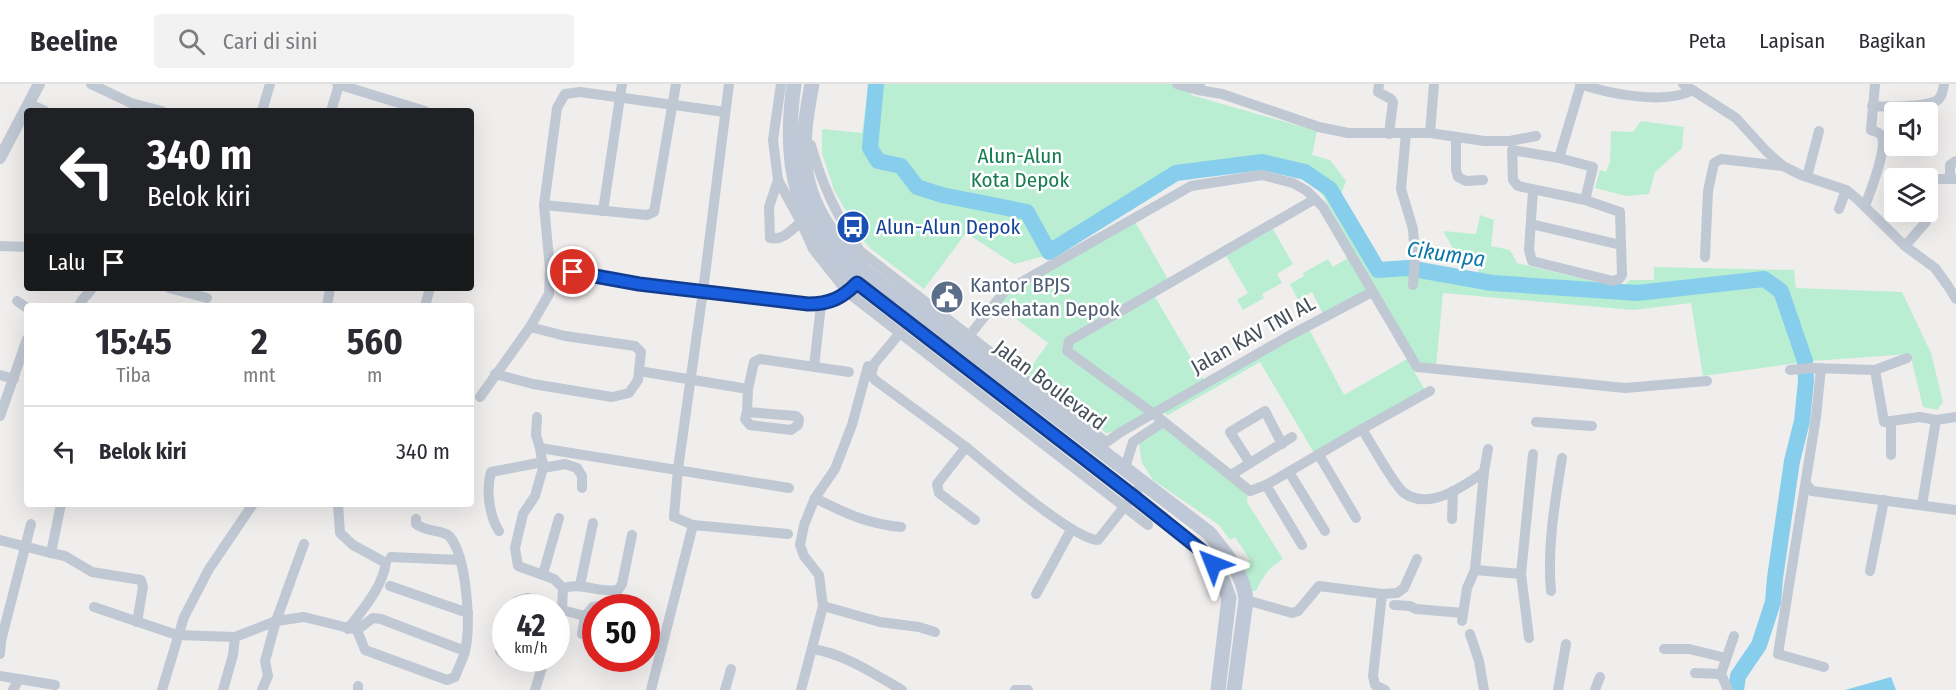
<!DOCTYPE html>
<html lang="id">
<style>
:root{--surface:#fff;--page:#f2f2f3;--text:#2b2b33;--muted:#7c7c81;--line:#e1e1e2}
body{margin:0;font-family:"Fira Sans Condensed",sans-serif;background:var(--page);color:var(--text);height:100vh;display:flex;flex-direction:column;font-size:22px;white-space:nowrap}
*{box-sizing:border-box;margin:0}
p{font-size:20px;color:var(--muted)}
.icon{flex:none;width:33px;height:33px;fill:none;stroke:currentColor;stroke-width:2;stroke-linecap:round;stroke-linejoin:round}
.map{position:relative;flex:1;overflow:hidden}
.panel{position:absolute;left:24px;top:219px;width:450px;height:204px;display:flex;flex-direction:column;background:var(--surface);border-radius:6px;box-shadow:0 6px 24px #0002}
.panel>*{flex:none}
.top-card{position:absolute;left:24px;top:24px;width:450px;height:183px;border-radius:6px;box-shadow:0 6px 24px #0002;background:#202124;color:#fff;overflow:hidden}
.fabs{position:absolute;left:1884px;top:18px;display:grid;gap:12px}
.fabs a{display:grid;place-items:center;width:54px;height:54px;border-radius:6px;background:var(--surface);box-shadow:0 6px 24px #0002;font-size:30px}
.speed{position:absolute;left:492px;top:510px;display:flex;gap:12px;font-size:30px;font-weight:700;text-align:center}
.speed>*{display:grid;place-content:center;width:78px;height:78px;border-radius:50%;background:var(--surface);box-shadow:0 6px 24px #0002;line-height:1}
.speed small{font-size:15px;font-weight:400}
.speed .limit{border:9px solid #d22;background:#fff;color:#111}
.pin{position:absolute;display:grid;place-items:center;width:51px;height:51px;color:#fff;margin:-26px;border:3px solid #fff;border-radius:50%;box-shadow:0 2px 6px #0007}
.me{position:absolute;width:66px;margin:-33px;rotate:315deg;stroke-linejoin:round;filter:drop-shadow(0 0 4px #0008)}
.turn{display:flex;align-items:center;gap:21px;height:126px;padding:0 24px;font-size:27px}
.turn .icon{width:78px;height:78px;stroke-width:2.5}
.turn b{display:block;font-size:42px;line-height:51px}
.then{display:flex;align-items:center;height:57px;padding:0 24px;background:#0003;gap:12px;font-size:22px}
.eta{display:flex;justify-content:space-evenly;align-items:center;height:102px;text-align:center}
.eta b{font-size:36px;font-weight:700;line-height:42px}
ul{padding:0;list-style:none}
li{display:flex;align-items:center;gap:18px;height:90px;padding:0 24px;border-top:2px solid var(--line)}
li div{flex:1}
li b{display:block;font-size:22px}
li em{font-style:normal}
header{display:flex;align-items:center;gap:36px;box-sizing:border-box;height:84px;padding:0 30px;background:var(--surface);border-bottom:2px solid var(--line)}
header strong{font-size:28px}
nav{display:flex;gap:33px;margin-inline-start:auto;font-size:21px}
.search{width:420px;height:54px;background:var(--page);display:flex;align-items:center;gap:15px;box-sizing:border-box;padding:0 21px;border-radius:6px;color:var(--muted);font-size:22px}
.map>svg:first-child{display:block}
</style>
<header>
<strong>Beeline</strong>
<div class="search"><svg class="icon" aria-label="search" viewBox="0 0 24 24"><circle cx="10" cy="10" r="6"/><path d="M15 15l6 6"/></svg>Cari di sini</div>
<nav><a>Peta</a><a>Lapisan</a><a>Bagikan</a></nav>
</header>
<div class="map">
<svg width="1956" height="606" viewBox="0 0 1956 606">
<rect width="100%" height="100%" fill="#f0eded"/>
<g fill="#baeed3">
<path d="M 869,0 L 1185,0 L 1193,2 L 1191,11 L 1317,47 L 1312,71 L 1330,76 L 1346,97 L 1340,113 L 1383,180 L 1402,177 L 1478,192 L 1480,173 L 1454,166 L 1443,147 L 1476,150 L 1480,131 L 1494,136 L 1491,162 L 1510,166 L 1517,179 L 1622,204 L 1630,196 L 1654,196 L 1654,183 L 1794,186 L 1796,204 L 1902,208 L 1931,269 L 1943,318 L 1937,326 L 1923,323 L 1910,270 L 1813,277 L 1703,292 L 1691,219 L 1633,226 L 1443,209 L 1436,283 L 1425,281 L 1413,274 L 1324,113 L 1304,89 L 1262,79 L 1176,91 L 1124,119 L 1114,130 L 1049,171 L 1014,180 L 966,149 L 924,205 L 871,165 L 861,154 L 834,106 L 822,69 L 822,45 L 862,49 Z"/>
<path d="M 1641,37 L 1684,43 L 1682,64 L 1655,88 L 1649,110 L 1626,112 L 1595,104 L 1600,86 L 1606,88 L 1610,78 L 1611,47 L 1633,48 Z"/>
<path d="M 1134,136 L 1172,202 L 1155,213 L 1204,296 L 1115,348 L 1106,349 L 1027,289 L 1048,259 L 999,222 L 1006,211 Z"/>
<path d="M 1273,145 L 1293,180 L 1277,190 L 1282,199 L 1262,210 L 1264,214 L 1243,226 L 1237,216 L 1248,209 L 1226,172 Z"/>
<path d="M 1348,174 L 1366,203 L 1366,207 L 1323,230 L 1312,208 L 1298,216 L 1290,200 L 1304,192 L 1303,189 L 1328,175 L 1333,183 Z"/>
<path d="M 1309,245 L 1344,311 L 1407,275 L 1425,306 L 1314,369 L 1260,278 L 1168,331 L 1165,330 L 1165,327 Z"/>
<path d="M 1163,343 L 1248,409 L 1247,418 L 1283,475 C 1270,482 1262,494 1256,507 L 1251,507 L 1243,479 L 1250,476 L 1235,453 L 1230,456 L 1219,441 L 1153,396 L 1142,379 L 1139,359 Z"/>
</g>
<path fill="#87ceec" d="M 1891,593 L 1896,606 L 1845,606 Z"/>
<g fill="none" stroke-linecap="round" stroke-linejoin="round">
<path stroke="#87ceec" stroke-width="16" d="M 876,0 L 870,64 L 878,77 L 901,82 L 917,103 L 942,111 L 1027,128 L 1049,168 L 1176,89 L 1262,78 L 1305,88 L 1330,105 L 1378,186 L 1408,184 L 1492,199 L 1637,209 L 1764,195 L 1781,207 L 1805,277 L 1806,297 L 1802,337 L 1792,377 L 1775,494 L 1773,518 L 1759,561 L 1738,592 L 1736,606"/>
<g stroke="#c0c8d3" stroke-width="10">
<path d="M 91,0 L 131,19 L 162,27"/>
<path d="M 337,0 L 425,27"/>
<path d="M 729,0 L 703,207 L 678,385 L 674,433 L 693,441 L 788,450"/>
<path d="M 781,0 L 773,56 L 778,96 L 801,138 L 813,165 L 847,208 L 1148,441"/>
<path d="M 1177,0 L 1198,6"/>
<path d="M 1200,0 L 1198,6 L 1222,10 L 1319,43 L 1348,49 L 1430,49 L 1484,57 L 1510,57 L 1536,52"/>
<path d="M 1379,0 L 1378,8 L 1391,15 L 1393,18 L 1389,50"/>
<path d="M 1580,0 C 1609,10 1666,21 1693,6"/>
<path d="M 1683,0 L 1736,34 L 1767,68 L 1783,82 L 1801,91 L 1846,106 L 1856,114 L 1905,162 L 1935,184 L 1948,202 L 1956,215"/>
<path d="M 30,20 L 45,27"/>
<path d="M 1872,22 C 1887,23 1924,23 1936,17 C 1942,14 1943,6 1944,0"/>
<path d="M 262,27 L 270,0"/>
<path d="M 331,27 L 339,1"/>
<path d="M 1406,49 L 1401,105 L 1413,145 L 1415,174 L 1413,201"/>
<path d="M 1430,49 L 1434,0"/>
<path d="M 1456,54 L 1456,86 L 1458,93 L 1466,97 L 1483,96"/>
<path d="M 811,61 C 822,101 837,132 860,167 L 1106,358"/>
<path d="M 1559,74 L 1581,0"/>
<path d="M 1807,93 L 1819,47"/>
<path d="M 1928,95 L 1956,95"/>
<path d="M 1950,95 L 1950,81 L 1956,77"/>
<path d="M 778,96 L 769,123 L 770,154 C 783,157 792,145 801,138"/>
<path d="M 1533,106 L 1529,166 L 1532,177 L 1613,197 L 1619,195 L 1622,191 L 1620,128 L 1585,116 L 1518,102 L 1513,96 L 1512,66 L 1559,74 L 1593,83 L 1585,116"/>
<path d="M 1315,115 L 1069,257 L 1067,267 L 1154,330 L 1250,407 L 1266,401 L 1362,345"/>
<path d="M 544,121 L 647,131 L 654,128 L 676,0"/>
<path d="M 1865,122 C 1870,108 1887,66 1882,53 C 1880,48 1875,48 1871,46 L 1875,0"/>
<path d="M 1839,125 L 1846,106"/>
<path d="M 603,127 L 622,0"/>
<path d="M 1531,140 L 1621,161"/>
<path d="M 0,162 L 27,163"/>
<path d="M 1905,162 L 1926,138 L 1927,134 L 1925,128"/>
<path d="M 1705,173 L 1708,107 L 1714,79 L 1721,75 L 1783,82"/>
<path d="M 550,185 L 639,200 L 808,220 C 826,221 839,217 852,204"/>
<path d="M 169,204 L 207,214"/>
<path d="M 17,217 L 27,224"/>
<path d="M 79,222 C 83,212 89,211 92,204"/>
<path d="M 327,222 L 330,204"/>
<path d="M 425,222 L 430,204"/>
<path d="M 530,243 L 565,252 L 635,262 L 641,268 L 639,287 L 748,305 L 747,328 L 796,332 L 799,335 L 798,341 L 791,346 L 750,341 L 745,335 L 747,328"/>
<path d="M 900,249 L 874,280 L 871,291 L 875,296 C 906,319 937,341 967,364 C 992,384 1072,455 1098,456 L 1143,399"/>
<path d="M 962,261 L 1004,208 L 1191,102 L 1262,91 L 1293,99 L 1307,107 L 1323,123 L 1417,283 L 1625,304 L 1707,297"/>
<path d="M 814,283 L 821,221"/>
<path d="M 1821,284 L 1816,333 L 1778,570 L 1824,583"/>
<path d="M 1790,286 L 1812,284 L 1875,286 L 1907,274"/>
<path d="M 1875,286 L 1884,338 L 1920,333 L 1936,336 L 1922,421"/>
<path d="M 495,290 L 533,300 L 612,313 L 629,309 L 638,296 L 639,287"/>
<path d="M 0,291 L 14,295"/>
<path d="M 748,305 L 754,278 L 760,275 L 849,288"/>
<path d="M 1430,307 L 1362,345 C 1371,359 1392,398 1403,408 C 1428,428 1464,402 1484,388 L 1488,365"/>
<path d="M 480,313 L 530,243 L 549,210 L 550,185 L 544,121 L 557,24 L 565,10 L 580,8 L 725,28"/>
<path d="M 0,332 L 27,255"/>
<path d="M 537,333 L 536,351 L 540,364 L 789,404"/>
<path d="M 1936,336 L 1956,333"/>
<path d="M 1536,338 L 1592,342"/>
<path d="M 1101,362 L 1121,348 L 1287,253 L 1372,208"/>
<path d="M 966,363 L 937,400 L 939,409 L 975,436"/>
<path d="M 540,364 L 543,384 L 535,412 L 523,430 L 515,464 L 518,482 L 554,495 L 563,504 L 562,526 L 556,541"/>
<path d="M 1319,371 L 1356,434"/>
<path d="M 1891,371 L 1891,337"/>
<path d="M 1250,379 L 1230,348 L 1265,327 L 1282,360"/>
<path d="M 543,384 L 565,380 L 577,384 L 582,392 L 582,404"/>
<path d="M 1125,384 L 1133,358 L 1163,338"/>
<path d="M 1289,388 L 1325,447"/>
<path d="M 1484,388 L 1475,486 L 1521,490"/>
<path d="M 1231,391 L 1292,353"/>
<path d="M 1806,400 L 1812,407 L 1956,426"/>
<path d="M 1266,401 L 1302,461"/>
<path d="M 815,414 C 844,429 868,440 901,443"/>
<path d="M 338,420 L 340,449 L 353,461 L 386,479 C 382,504 363,525 348,545"/>
<path d="M 1452,435 L 1453,407"/>
<path d="M 499,447 C 489,432 486,405 491,388 L 543,378"/>
<path d="M 0,456 L 51,469 L 61,420"/>
<path d="M 51,469 L 65,472 L 92,488 L 141,496 L 143,503 L 137,538"/>
<path d="M 391,473 L 460,476"/>
<path d="M 1870,487 L 1884,416"/>
<path d="M 543,490 L 559,434"/>
<path d="M 580,501 L 593,439"/>
<path d="M 390,502 L 468,529"/>
<path d="M 563,504 C 582,498 599,509 618,506 L 622,500 L 632,451"/>
<path d="M 1551,507 C 1547,463 1555,417 1562,374"/>
<path d="M 1036,510 L 1071,446"/>
<path d="M 1246,516 L 1292,529 L 1298,527 L 1319,502 L 1382,510"/>
<path d="M 1394,521 L 1410,522 L 1416,525 L 1463,529"/>
<path d="M 823,522 L 880,538 L 919,543 L 935,548"/>
<path d="M 94,523 L 177,551 L 235,553 L 276,537 L 304,533 L 357,546 L 373,534 L 381,535 L 465,567"/>
<path d="M 514,524 L 517,517 L 527,514 L 533,515 L 554,524"/>
<path d="M 562,526 L 585,532 L 593,523 L 610,520 L 615,524"/>
<path d="M 1462,537 L 1467,504 L 1475,486"/>
<path d="M 357,546 L 365,566 L 447,596 L 455,593 C 458,584 463,576 465,567 C 471,542 467,474 450,453 C 445,446 425,448 416,440 L 416,435"/>
<path d="M 506,547 L 500,567 L 506,573"/>
<path d="M 582,550 L 585,532"/>
<path d="M 1470,550 L 1479,577 L 1484,606"/>
<path d="M 1529,554 L 1521,490 L 1533,370"/>
<path d="M 813,565 C 845,570 874,590 902,606"/>
<path d="M 1664,565 L 1689,565 L 1726,574"/>
<path d="M 0,570 L 1,557 L 31,440"/>
<path d="M 509,574 L 535,583"/>
<path d="M 1695,589 L 1721,590"/>
<path d="M 0,592 L 55,601"/>
<path d="M 13,606 L 19,595"/>
<path d="M 162,606 L 184,533 L 209,485 L 253,420"/>
<path d="M 223,606 L 233,571 L 235,553"/>
<path d="M 262,606 L 268,592 L 265,577 L 276,537 L 304,460"/>
<path d="M 358,606 L 358,602"/>
<path d="M 535,606 L 545,574"/>
<path d="M 651,606 L 693,441"/>
<path d="M 725,606 L 731,585"/>
<path d="M 801,606 L 823,522 L 819,491 L 804,472 L 800,461 L 804,441 L 815,414 L 835,385 L 852,341 L 868,282"/>
<path d="M 1015,606 L 1028,606"/>
<path d="M 1385,606 L 1375,601 L 1373,592 L 1382,510 L 1397,509 L 1404,504 L 1417,475"/>
<path d="M 1558,606 L 1566,560"/>
<path d="M 1595,606 L 1600,593"/>
<path d="M 1728,606 L 1721,590 L 1734,552"/>
</g>
<path stroke="#c0c8d3" stroke-width="12" d="M 0,74 L 39,0"/>
<g stroke="#bfc8d6" stroke-width="15">
<path d="M 794,0 C 782,86 796,136 857,199 L 1133,412 L 1202,467 L 1223,497 L 1229,514 L 1218,606"/>
<path d="M 812,0 C 806,31 800,66 808,98 C 816,132 841,163 865,187 L 1209,449 C 1225,469 1244,490 1246,516 L 1234,606"/>
</g>
</g>
<g fill="none" stroke-linecap="round" stroke-linejoin="round">
<g stroke="#103d91" stroke-width="15">
<path id="route" d="M 573,188 L 639,200 L 808,220 C 830,220 842,214 857,199 L 1133,412 L 1202,467 L 1213,480"/>
</g>
<use href="#route" stroke="#185edf" stroke-width="10"/>
</g>
<defs>
<g id="bus-disc" transform="scale(1.725)"><circle r="9.5" fill="#1a4fb4" stroke="#fff"/><path d="M-5-6H5V4H4V6H2V4H-2V6H-4V4H-5ZM-3.5-4V0h7V-4ZM-3.5 1.2v1.5H-2V1.2ZM2 1.2v1.5H3.5V1.2Z" fill="#fff"/></g>
<g id="civic-disc" transform="scale(1.725)"><circle r="9.5" fill="#5c6f8a" stroke="#fff"/><path d="M-.6-6.5H3V-4.5H.6V-3L4-1V1h2V6H-6V1h2V-1L-.6-3ZM-1.2 2.5V6h2.4V2.5Z" fill="#fff"/></g>
</defs>
<g fill-rule="evenodd">
<use href="#bus-disc" x="853" y="143"/>
<use href="#civic-disc" x="947" y="213"/>
</g>
<g text-anchor="middle" dominant-baseline="central" stroke-width="5" stroke-linejoin="round" paint-order="stroke">
<g font-size="21" fill="#167c52" stroke="#fff">
<text x="1020" y="72">Alun-Alun<tspan x="1020" dy="24">Kota Depok</tspan></text>
</g>
<g font-size="21" fill="#164399" stroke="#fff" text-anchor="start">
<text x="876" y="143">Alun-Alun Depok</text>
</g>
<g font-size="21" fill="#4e5e75" stroke="#fff" text-anchor="start">
<text x="970" y="201">Kantor BPJS<tspan x="970" dy="24">Kesehatan Depok</tspan></text>
</g>
<g font-size="21" fill="#454f5a" stroke="#fff">
<text transform="translate(1253 251) rotate(-29)">Jalan KAV TNI AL</text>
<text transform="translate(1050 301) rotate(37)">Jalan Boulevard</text>
</g>
<g font-size="22" font-style="italic" fill="#0c79a7" stroke="#fff">
<text transform="translate(1446 170) rotate(8)">Cikumpa</text>
</g>
</g>
</svg>
<div class="fabs">
<a><svg class="icon" aria-label="sound" viewBox="0 0 24 24"><path d="M4 9h4l5-4v14l-5-4H4zM17 9q2 3 0 6"/></svg></a>
<a><svg class="icon" aria-label="layers" viewBox="0 0 24 24"><path d="M12 4l9 5-9 5-9-5zM3 14l9 5 9-5"/></svg></a>
</div>
<div class="speed"><div>42<small>km/h</small></div><div class="limit">50</div></div>
<div class="pin" style="left:573px;top:188px;background:#d93025"><svg class="icon" aria-label="arrive" viewBox="0 0 24 24"><path d="M6 21V4h12l-3 4 3 4H6"/></svg></div>
<svg class="me" style="left:1213px;top:480px" viewBox="-20 -20 40 40"><path d="M0-17L14 15 0 8-14 15z" fill="#185edf" stroke="#fff" stroke-width="4"/></svg>
<div class="top-card">
<div class="turn"><svg class="icon" aria-label="left" viewBox="0 0 24 24"><path d="M17 20v-9H6M10 6l-5 5 5 5"/></svg><div><b>340 m</b>Belok kiri</div></div>
<div class="then">Lalu<svg class="icon" aria-label="arrive" viewBox="0 0 24 24"><path d="M6 21V4h12l-3 4 3 4H6"/></svg></div>
</div>
<section class="panel">
<div class="eta">
<div><b>15:45</b><p>Tiba</p></div>
<div><b>2</b><p>mnt</p></div>
<div><b>560</b><p>m</p></div>
</div>
<ul>
<li><svg class="icon" aria-label="left" viewBox="0 0 24 24"><path d="M17 20v-9H6M10 6l-5 5 5 5"/></svg><div><b>Belok kiri</b></div><em>340 m</em></li>
</ul>
</section>
</div>
